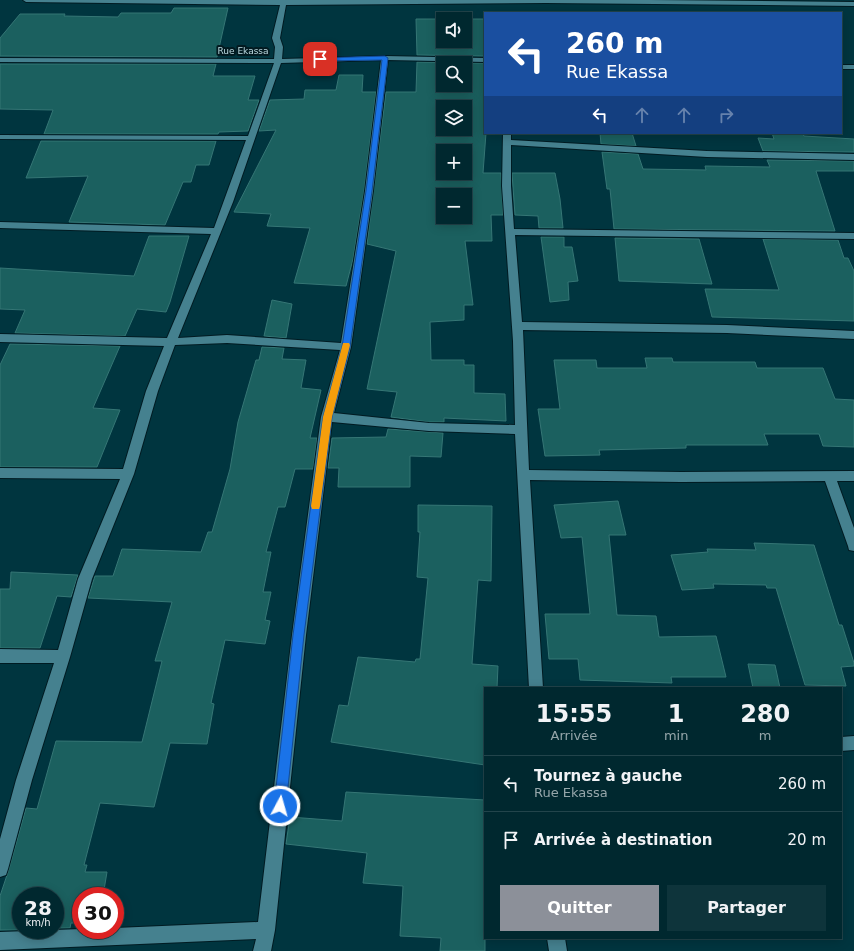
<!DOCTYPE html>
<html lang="fr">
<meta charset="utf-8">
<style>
:root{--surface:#00282f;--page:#0e343b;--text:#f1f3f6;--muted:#95a6aa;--line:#22444b;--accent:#8c9099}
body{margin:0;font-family:"DejaVu Sans",sans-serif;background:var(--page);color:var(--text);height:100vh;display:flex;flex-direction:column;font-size:15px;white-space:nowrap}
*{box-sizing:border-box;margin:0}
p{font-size:13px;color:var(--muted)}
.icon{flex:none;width:22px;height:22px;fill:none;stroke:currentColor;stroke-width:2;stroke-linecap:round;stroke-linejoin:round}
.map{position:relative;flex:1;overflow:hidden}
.drawer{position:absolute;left:484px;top:687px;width:358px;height:252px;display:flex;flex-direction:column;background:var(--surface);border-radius:0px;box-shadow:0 2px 10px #0003,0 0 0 1px var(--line)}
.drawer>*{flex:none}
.guide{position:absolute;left:484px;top:12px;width:358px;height:122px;border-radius:0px;box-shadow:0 2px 10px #0003,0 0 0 1px var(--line);background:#1a4fa0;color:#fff;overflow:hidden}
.buttons{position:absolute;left:436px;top:12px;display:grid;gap:8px}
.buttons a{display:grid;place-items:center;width:36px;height:36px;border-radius:0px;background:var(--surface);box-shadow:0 2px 10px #0003,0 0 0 1px var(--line);font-size:20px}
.speed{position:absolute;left:12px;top:887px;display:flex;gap:8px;font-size:20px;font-weight:700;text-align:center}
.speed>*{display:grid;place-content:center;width:52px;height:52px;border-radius:50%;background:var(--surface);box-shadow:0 2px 10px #0003,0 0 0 1px var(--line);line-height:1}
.speed small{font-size:10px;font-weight:400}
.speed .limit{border:6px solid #d22;background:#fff;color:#111}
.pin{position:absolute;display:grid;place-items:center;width:34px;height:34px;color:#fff;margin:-17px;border-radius:8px;box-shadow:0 2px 6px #0006}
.me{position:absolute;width:44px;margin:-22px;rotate:6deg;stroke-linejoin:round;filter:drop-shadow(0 0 3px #0008)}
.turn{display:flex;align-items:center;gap:14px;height:84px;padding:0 16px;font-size:18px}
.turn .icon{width:52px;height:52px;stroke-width:2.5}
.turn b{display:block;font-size:28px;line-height:34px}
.lanes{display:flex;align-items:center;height:38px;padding:0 16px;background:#0003;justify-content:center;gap:20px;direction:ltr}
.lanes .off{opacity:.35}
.eta{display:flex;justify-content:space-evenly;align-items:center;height:68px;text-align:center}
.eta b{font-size:24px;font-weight:600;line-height:28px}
.primary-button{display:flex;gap:8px;margin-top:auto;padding:8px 16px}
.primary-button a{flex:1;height:46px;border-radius:0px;background:var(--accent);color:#fff;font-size:16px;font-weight:600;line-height:46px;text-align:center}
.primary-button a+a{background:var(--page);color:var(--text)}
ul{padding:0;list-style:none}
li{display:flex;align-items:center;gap:12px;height:56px;padding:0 16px;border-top:1px solid var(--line)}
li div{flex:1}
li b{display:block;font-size:15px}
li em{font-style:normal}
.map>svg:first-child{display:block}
</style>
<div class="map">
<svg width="854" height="951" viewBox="0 0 854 951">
<rect width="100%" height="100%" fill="#00353f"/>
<g fill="#1b605f" stroke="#357675" fill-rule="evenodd">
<path d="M 174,8 L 228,8 L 217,57 L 0,56 L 0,38 L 20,14 L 65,14 L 64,16 L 118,17 L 121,13 L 171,13 Z"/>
<path d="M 416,19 L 485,19 L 485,56 L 417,55 ZM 443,19 L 465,19 L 465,41 L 443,41 Z"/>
<path d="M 417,62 L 461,63 L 443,63 L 443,85 L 465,85 L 465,63 L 485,63 L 485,133 L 486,133 L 483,173 L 501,173 L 503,215 L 491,215 L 492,241 L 465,241 L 473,305 L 464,305 L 464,320 L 430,322 L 431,360 L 464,360 L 464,365 L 474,365 L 474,393 L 505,394 L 506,421 L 444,418 L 444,422 L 429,422 L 391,417 L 397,392 L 367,389 L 396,251 L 367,244 L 386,92 L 416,92 ZM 443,107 L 465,107 L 465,129 L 443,129 ZM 443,151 L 465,151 L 465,173 L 443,173 ZM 443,195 L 465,195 L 465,217 L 443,217 Z"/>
<path d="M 0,64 L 216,64 L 213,76 L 255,76 L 248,100 L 259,100 L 248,131 L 219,132 L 218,134 L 44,134 L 53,110 L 0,109 Z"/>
<path d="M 339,75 L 363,75 L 362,92 L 376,92 L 364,191 L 353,259 L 346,286 L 294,283 L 310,228 L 267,226 L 271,214 L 234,212 L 276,130 L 259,131 L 270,100 L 304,99 L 305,90 L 336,90 Z"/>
<path d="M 600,133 L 632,133 L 636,146 L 601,144 Z"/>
<path d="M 772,133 L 802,133 L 804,136 L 854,139 L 854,152 L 763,151 L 758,138 L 774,139 Z"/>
<path d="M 41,141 L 216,141 L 209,165 L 196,165 L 191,182 L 183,182 L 165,225 L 69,222 L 88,176 L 26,178 Z"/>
<path d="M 602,152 L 638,154 L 643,169 L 706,170 L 705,166 L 770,167 L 767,160 L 854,161 L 854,171 L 816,171 L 835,231 L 614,229 L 610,189 L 607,189 Z"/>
<path d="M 512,173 L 555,173 L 560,199 L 563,228 L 539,228 L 538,216 L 515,215 Z"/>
<path d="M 149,236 L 189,236 L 170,302 L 166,312 L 137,309 L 125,336 L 15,333 L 25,310 L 0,309 L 0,268 L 134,276 Z"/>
<path d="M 541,237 L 564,237 L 564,247 L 572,247 L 578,281 L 568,282 L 569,300 L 550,302 Z"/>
<path d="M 615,238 L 699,239 L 712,284 L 619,281 Z"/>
<path d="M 763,239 L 838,240 L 844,258 L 848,258 L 854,271 L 854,321 L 712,317 L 705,289 L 779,290 Z"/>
<path d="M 272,300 L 292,304 L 286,338 L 264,336 Z"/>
<path d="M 10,344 L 120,346 L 93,408 L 120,410 L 97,467 L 0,467 L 0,365 Z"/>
<path d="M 262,347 L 284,348 L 282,359 L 306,360 L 301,388 L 321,390 L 310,438 L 317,438 L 313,469 L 295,469 L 285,507 L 278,507 L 266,552 L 271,552 L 263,592 L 271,592 L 265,620 L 270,621 L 265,644 L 225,640 L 211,703 L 214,704 L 207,744 L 170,743 L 154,807 L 100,803 L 84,865 L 87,865 L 85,872 L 107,872 L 103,896 L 81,896 L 81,923 L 71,923 L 70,928 L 55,928 L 55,896 L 21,896 L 21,930 L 0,930 L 0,896 L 9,869 L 26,808 L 37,809 L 56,741 L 142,742 L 162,661 L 155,661 L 172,602 L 88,598 L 95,576 L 113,576 L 122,549 L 201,552 L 208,532 L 212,532 L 230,469 L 238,422 L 256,360 L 259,360 Z"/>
<path d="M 645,358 L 672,358 L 673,362 L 755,362 L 757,368 L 823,368 L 835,399 L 854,400 L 854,447 L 823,446 L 819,434 L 764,434 L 768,445 L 686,445 L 686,448 L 599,450 L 600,455 L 545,456 L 538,409 L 560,409 L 554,360 L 596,360 L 597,368 L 647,368 Z"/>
<path d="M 388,429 L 443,433 L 441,457 L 410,456 L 410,487 L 338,487 L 339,468 L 328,468 L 332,438 L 386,437 Z"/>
<path d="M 618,501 L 626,535 L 609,535 L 617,615 L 656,616 L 659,637 L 716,636 L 726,677 L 671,677 L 672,683 L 580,680 L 578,659 L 549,659 L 545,614 L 590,614 L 582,537 L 561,538 L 554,505 Z"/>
<path d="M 418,505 L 492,506 L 491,581 L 478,580 L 472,664 L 498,666 L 497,688 L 485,688 L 485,765 L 331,742 L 339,705 L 348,706 L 358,657 L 415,662 L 416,659 L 420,659 L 428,578 L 417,577 L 420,532 L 418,532 Z"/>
<path d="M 754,543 L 814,545 L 839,625 L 842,625 L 854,663 L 854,666 L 841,667 L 846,686 L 805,685 L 776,588 L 767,588 L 766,585 L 713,584 L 714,588 L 682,590 L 671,555 L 708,552 L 707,549 L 756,550 Z"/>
<path d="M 11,572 L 78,575 L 71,597 L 57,596 L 40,648 L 0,648 L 0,589 L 10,589 Z"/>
<path d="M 748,664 L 775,665 L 780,688 L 753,688 Z"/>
<path d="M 346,792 L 485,800 L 485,951 L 440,951 L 441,938 L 400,936 L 403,886 L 363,883 L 367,853 L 286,844 L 290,817 L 342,821 Z"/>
</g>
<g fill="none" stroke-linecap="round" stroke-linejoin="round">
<g stroke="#001b22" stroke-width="2">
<g id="street">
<path d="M 23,0 L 650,0 L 854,2 L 854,6 L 546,3 L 286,5 L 280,38 L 283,47 L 282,59 L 385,56 L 485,58 L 485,62 L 388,60 L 373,191 L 351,347 L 334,413 L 429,423 L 515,425 L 513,341 L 502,186 L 503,133 L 511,133 L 511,140 L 707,151 L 854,154 L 854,160 L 707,157 L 511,145 L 511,186 L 514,229 L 854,233 L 854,239 L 515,235 L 522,322 L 727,325 L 854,331 L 854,339 L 727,333 L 523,330 L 529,470 L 681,472 L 854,471 L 854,481 L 837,481 L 854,528 L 854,551 L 849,550 L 848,546 L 825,481 L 681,482 L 530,480 L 543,688 L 529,688 L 515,434 L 429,431 L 332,422 L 306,635 L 275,930 L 271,951 L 253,951 L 256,939 L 0,950 L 0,932 L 81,929 L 115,930 L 115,928 L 258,922 L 292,635 L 321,417 L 340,350 L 227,343 L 175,345 L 158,391 L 134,474 L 92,579 L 70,657 L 32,780 L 8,869 L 6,875 L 0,877 L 0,839 L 16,780 L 54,663 L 0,663 L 0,649 L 58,650 L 78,579 L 120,479 L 0,478 L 0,468 L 123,469 L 146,391 L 164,346 L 0,342 L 0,334 L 167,338 L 211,234 L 0,228 L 0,222 L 214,228 L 246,140 L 0,139 L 0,135 L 248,136 L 274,63 L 0,62 L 0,58 L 274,59 L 275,47 L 272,38 L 280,5 L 26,2 ZM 381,60 L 365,191 L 341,343 L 227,335 L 178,338 L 233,202 L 281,63 Z"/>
<rect x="841" y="65" width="13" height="4"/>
<path d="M 854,736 L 854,750 L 841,751 L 841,737 Z"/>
<path d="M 547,938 L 565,938 L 567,951 L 549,951 Z"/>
</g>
</g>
<use href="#street" fill="#45818f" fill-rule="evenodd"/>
</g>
<path fill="#1a73e8" stroke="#114b97" d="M 385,56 L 388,58 L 372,191 L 350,347 L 332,417 L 304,635 L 286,806 L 284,810 L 280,812 L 276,810 L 274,806 L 293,635 L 323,417 L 342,347 L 366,191 L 382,60 L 320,61 L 317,59 L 320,58 Z"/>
<path fill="#f59e0b" d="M 343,343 L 349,343 L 350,345 L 332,417 L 320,506 L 319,509 L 312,509 L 311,506 L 323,417 Z"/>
<g text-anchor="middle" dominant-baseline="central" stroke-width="4" stroke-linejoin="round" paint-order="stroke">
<g font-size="9" fill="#bcdae1" stroke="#021a20">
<text x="243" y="51">Rue Ekassa</text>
</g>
</g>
</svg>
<div class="buttons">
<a><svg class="icon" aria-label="sound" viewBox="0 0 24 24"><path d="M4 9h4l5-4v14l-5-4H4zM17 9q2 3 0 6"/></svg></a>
<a><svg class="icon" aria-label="search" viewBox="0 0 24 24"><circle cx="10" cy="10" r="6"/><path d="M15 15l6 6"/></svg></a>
<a><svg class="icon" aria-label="layers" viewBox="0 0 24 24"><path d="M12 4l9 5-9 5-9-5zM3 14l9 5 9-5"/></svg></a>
<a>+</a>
<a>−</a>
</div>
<div class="speed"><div>28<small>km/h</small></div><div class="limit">30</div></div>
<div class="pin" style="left:320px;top:59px;background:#d93025"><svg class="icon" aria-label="arrive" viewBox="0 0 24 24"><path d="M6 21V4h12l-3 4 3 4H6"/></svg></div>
<svg class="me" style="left:280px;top:806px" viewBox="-20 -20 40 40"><circle r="17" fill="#1a73e8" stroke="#fff" stroke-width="3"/><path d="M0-11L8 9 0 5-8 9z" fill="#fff"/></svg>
<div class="guide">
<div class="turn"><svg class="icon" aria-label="left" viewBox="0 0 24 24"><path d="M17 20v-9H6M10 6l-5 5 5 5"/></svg><div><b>260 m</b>Rue Ekassa</div></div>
<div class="lanes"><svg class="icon" aria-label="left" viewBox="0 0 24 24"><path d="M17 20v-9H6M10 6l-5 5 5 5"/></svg><svg class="icon off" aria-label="ahead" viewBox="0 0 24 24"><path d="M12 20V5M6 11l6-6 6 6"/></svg><svg class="icon off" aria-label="ahead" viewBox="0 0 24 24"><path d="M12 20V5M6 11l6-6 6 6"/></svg><svg class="icon off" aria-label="right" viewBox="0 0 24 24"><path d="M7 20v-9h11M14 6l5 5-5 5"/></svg></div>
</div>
<section class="drawer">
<div class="eta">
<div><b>15:55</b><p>Arrivée</p></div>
<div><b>1</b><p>min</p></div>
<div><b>280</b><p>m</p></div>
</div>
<ul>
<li><svg class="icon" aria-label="left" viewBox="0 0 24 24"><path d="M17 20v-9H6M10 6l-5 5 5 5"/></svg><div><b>Tournez à gauche</b><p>Rue Ekassa</p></div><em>260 m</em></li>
<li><svg class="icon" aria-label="arrive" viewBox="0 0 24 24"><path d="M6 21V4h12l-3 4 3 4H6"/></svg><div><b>Arrivée à destination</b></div><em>20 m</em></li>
</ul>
<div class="primary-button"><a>Quitter</a><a>Partager</a></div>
</section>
</div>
